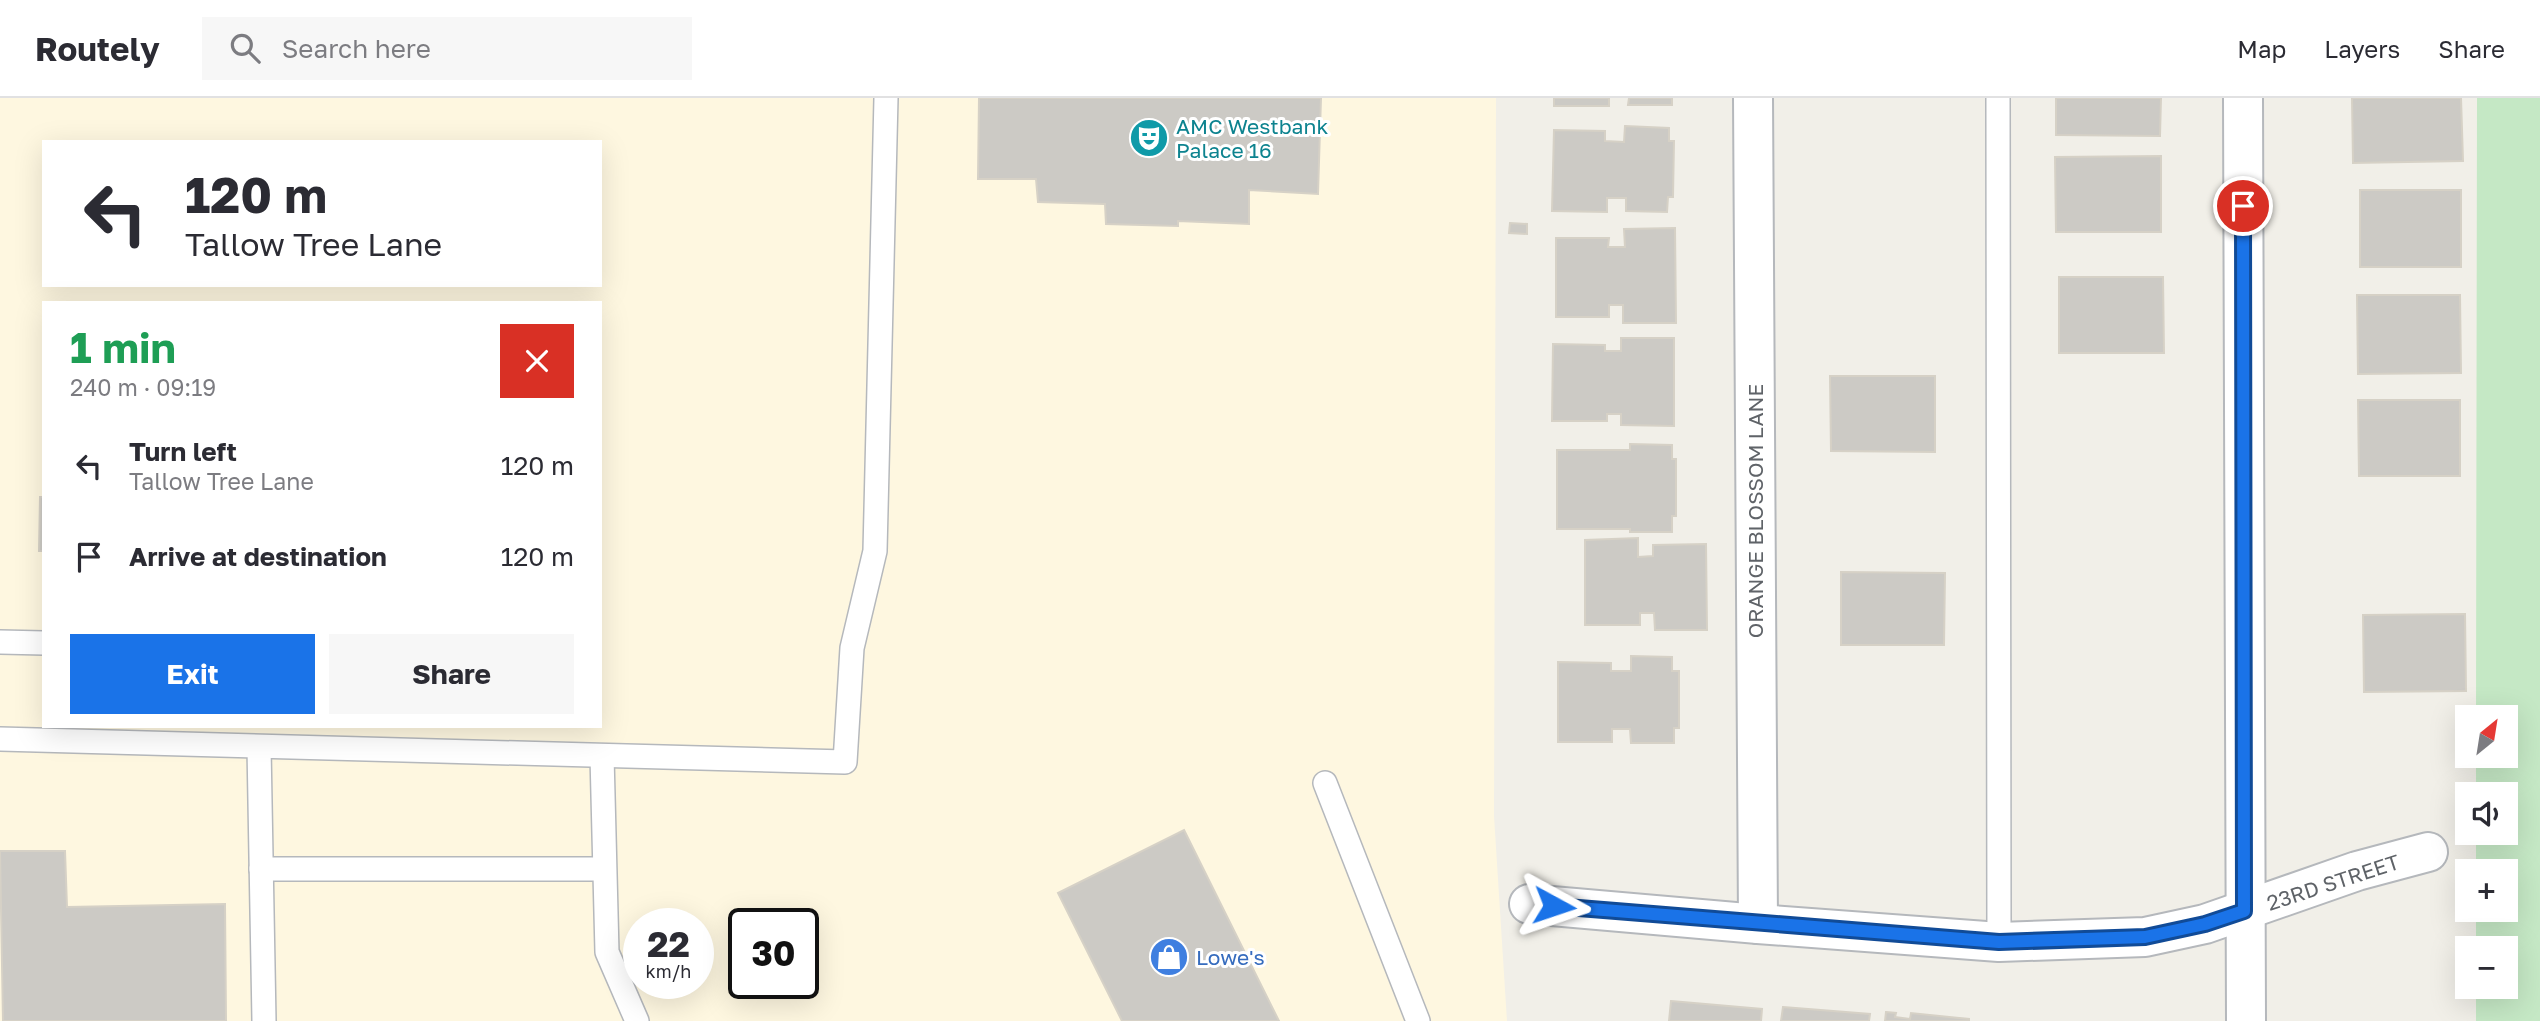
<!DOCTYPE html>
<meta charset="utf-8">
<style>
:root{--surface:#fff;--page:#f7f7f7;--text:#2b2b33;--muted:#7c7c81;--line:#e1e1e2;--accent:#1a73e8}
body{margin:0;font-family:"Golos Text",sans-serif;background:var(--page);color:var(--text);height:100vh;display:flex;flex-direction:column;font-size:26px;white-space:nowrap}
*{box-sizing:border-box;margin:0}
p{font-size:23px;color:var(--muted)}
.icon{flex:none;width:38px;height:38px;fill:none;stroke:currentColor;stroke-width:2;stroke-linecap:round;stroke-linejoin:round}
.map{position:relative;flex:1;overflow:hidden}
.details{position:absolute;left:42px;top:203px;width:560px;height:427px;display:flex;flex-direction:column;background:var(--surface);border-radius:0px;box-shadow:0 7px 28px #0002}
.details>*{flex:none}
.hud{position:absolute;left:42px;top:42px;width:560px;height:147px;border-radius:0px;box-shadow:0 7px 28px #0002;background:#fff;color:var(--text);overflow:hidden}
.needle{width:46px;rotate:30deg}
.buttons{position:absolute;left:2455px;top:607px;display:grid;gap:14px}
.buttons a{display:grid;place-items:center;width:63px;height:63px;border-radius:0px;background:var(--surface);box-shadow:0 7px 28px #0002;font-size:35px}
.speed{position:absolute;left:623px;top:810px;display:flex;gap:14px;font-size:35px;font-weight:700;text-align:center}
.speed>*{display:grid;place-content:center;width:91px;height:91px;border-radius:50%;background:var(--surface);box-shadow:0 7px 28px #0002;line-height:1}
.speed small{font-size:18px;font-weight:400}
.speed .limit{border:4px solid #111;border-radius:10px;background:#fff;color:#111}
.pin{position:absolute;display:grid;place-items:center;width:60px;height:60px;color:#fff;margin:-30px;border:4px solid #fff;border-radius:50%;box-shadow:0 2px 7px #0007}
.me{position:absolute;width:77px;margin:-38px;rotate:95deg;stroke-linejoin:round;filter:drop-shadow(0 0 5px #0008)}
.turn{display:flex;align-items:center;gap:24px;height:147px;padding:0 28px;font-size:32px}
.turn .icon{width:91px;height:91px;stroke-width:2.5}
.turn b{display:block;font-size:49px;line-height:60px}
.round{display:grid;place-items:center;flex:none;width:74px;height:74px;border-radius:0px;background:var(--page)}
.head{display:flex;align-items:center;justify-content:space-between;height:119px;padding:0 28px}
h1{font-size:42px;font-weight:700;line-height:52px;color:#1e9e55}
.cta{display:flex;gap:14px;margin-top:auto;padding:14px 28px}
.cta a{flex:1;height:80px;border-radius:0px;background:var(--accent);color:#fff;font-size:28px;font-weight:700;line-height:80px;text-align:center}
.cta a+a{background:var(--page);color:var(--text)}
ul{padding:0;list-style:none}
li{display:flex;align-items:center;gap:21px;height:91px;padding:0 28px}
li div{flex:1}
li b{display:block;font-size:26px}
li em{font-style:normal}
header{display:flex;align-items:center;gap:42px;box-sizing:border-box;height:98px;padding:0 35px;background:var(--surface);border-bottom:2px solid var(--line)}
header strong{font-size:33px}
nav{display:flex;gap:38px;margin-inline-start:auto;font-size:24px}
.search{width:490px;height:63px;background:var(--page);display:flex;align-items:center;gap:18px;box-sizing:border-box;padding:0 24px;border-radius:0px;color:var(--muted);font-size:26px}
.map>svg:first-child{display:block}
</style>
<header>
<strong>Routely</strong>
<div class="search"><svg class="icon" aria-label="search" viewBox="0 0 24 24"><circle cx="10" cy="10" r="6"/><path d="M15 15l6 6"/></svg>Search here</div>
<nav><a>Map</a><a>Layers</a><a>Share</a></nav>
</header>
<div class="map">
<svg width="2540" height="923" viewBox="0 0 2540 923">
<rect width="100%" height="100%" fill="#f1efe8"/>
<path fill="#fef7e0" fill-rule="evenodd" d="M 0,0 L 1496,0 L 1494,718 L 1507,923 L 0,923 ZM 44,44 L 600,44 L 600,187 L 44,187 ZM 44,205 L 600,205 L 600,628 L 44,628 ZM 639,826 L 698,826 L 698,886 L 639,886 ZM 744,826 L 803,826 L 803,886 L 744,886 Z"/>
<path fill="#c5e8c5" d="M 2477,0 L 2540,0 L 2540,923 L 2476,923 L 2476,889 L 2506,889 L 2506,850 L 2476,850 L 2476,812 L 2506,812 L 2506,774 L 2476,773 L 2476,735 L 2506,735 L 2506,696 L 2476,696 L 2476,658 L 2506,658 L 2506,620 L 2476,619 Z"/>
<g fill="#cccac5" stroke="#d6d1c6" stroke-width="2">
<path d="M 979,0 L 1321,0 L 1318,96 L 1249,92 L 1249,126 L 1178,123 L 1178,128 L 1106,126 L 1105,106 L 1038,104 L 1036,81 L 978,81 Z"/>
<rect x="1554" y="0" width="55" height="8"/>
<path d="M 1629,0 L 1672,0 L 1672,7 L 1628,7 Z"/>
<path d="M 2056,0 L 2161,0 L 2160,38 L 2056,37 Z"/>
<path d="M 2352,0 L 2461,0 L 2463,63 L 2353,65 Z"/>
<path d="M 1625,28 L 1669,30 L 1669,43 L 1674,43 L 1673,99 L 1668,99 L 1667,114 L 1626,113 L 1626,100 L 1607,100 L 1607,114 L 1552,113 L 1554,32 L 1605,33 L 1605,43 L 1624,44 Z"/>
<path d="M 2161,58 L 2161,134 L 2056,134 L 2055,59 Z"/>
<rect x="2360" y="92" width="101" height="77"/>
<path d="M 1510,125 L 1527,126 L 1527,136 L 1509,135 Z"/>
<path d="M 1675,130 L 1676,225 L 1623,225 L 1623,207 L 1609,207 L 1609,219 L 1556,219 L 1556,140 L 1609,140 L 1608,149 L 1625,149 L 1624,131 Z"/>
<path d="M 2059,179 L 2163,179 L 2164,255 L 2059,255 Z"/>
<path d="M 2357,197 L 2460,197 L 2461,275 L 2358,276 Z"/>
<path d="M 1621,240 L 1674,240 L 1674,328 L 1621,327 L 1621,316 L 1607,316 L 1607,323 L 1552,323 L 1553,246 L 1605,247 L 1605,253 L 1621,253 Z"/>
<path d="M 1830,278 L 1935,278 L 1935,354 L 1831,353 Z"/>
<path d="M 2358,302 L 2460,302 L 2460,378 L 2359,378 Z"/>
<path d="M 1630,346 L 1672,347 L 1672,361 L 1676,361 L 1676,418 L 1672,418 L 1672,434 L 1630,434 L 1630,431 L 1557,431 L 1557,352 L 1630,352 Z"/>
<path d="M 40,399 L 44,399 L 44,453 L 39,453 Z"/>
<path d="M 1638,440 L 1638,459 L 1653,458 L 1653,447 L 1706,446 L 1707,532 L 1655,532 L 1654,515 L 1640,515 L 1640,527 L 1585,527 L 1585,442 Z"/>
<path d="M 1841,474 L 1945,475 L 1944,547 L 1841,547 Z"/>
<path d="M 2465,516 L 2466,593 L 2364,594 L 2363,517 Z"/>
<path d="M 1631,558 L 1672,559 L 1672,573 L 1679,573 L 1679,630 L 1674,630 L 1674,645 L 1631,645 L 1630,631 L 1612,631 L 1612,644 L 1558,644 L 1558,564 L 1611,565 L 1611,573 L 1631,573 Z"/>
<path d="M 1184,732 L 1279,923 L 1122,923 L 1058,795 Z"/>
<path d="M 0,753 L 65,753 L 67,809 L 225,806 L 226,923 L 3,923 Z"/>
<path d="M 1671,903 L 1762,911 L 1761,923 L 1669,923 Z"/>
<path d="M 1783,909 L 1870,916 L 1869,923 L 1781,923 Z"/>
<path d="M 1886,914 L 1896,915 L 1895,919 L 1910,921 L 1911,915 L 1969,921 L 1969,923 L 1885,923 Z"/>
</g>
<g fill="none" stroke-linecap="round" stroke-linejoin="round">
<g stroke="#b5b8bc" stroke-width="26">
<g id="lane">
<path d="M 1998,0 L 1999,844"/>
<path d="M 0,544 L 44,545"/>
<path d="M 0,641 L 845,664 L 852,550 L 875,453 L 886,0"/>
<path d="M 259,649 L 264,923"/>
<path d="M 602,658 L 607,854 L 637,923"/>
<path d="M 1325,685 L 1418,923"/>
<path d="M 261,771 L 604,771"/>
</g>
</g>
<g stroke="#b5b8bc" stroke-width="42">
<g id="street">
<path d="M 1753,0 L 1758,826"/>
<path d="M 2243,0 L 2246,923"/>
<path d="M 1529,806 L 1758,826 L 1999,844 L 2145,839 L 2205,826 L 2357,773 L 2428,754"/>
</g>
</g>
<use href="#lane" stroke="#fff" stroke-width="23"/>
<use href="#street" stroke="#fff" stroke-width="38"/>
</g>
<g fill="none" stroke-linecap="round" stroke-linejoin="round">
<g stroke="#114b97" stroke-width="18">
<path id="route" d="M 1554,808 L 1999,844 L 2145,839 L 2205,826 L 2244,813 L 2243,108"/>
</g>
<use href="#route" stroke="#1a73e8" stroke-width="12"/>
</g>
<defs>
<g id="theatre-disc" transform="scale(2.0125)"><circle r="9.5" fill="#0f9aa8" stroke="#fff"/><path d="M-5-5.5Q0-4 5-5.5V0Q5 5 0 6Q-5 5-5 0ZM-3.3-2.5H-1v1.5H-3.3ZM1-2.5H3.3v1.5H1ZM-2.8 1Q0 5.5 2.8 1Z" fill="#fff"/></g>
<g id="shop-disc" transform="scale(2.0125)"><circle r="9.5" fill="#3f7fe0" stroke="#fff"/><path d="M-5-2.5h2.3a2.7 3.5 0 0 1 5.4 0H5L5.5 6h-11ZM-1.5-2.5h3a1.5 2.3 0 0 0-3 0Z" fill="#fff"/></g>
</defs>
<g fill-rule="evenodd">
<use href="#theatre-disc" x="1149" y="40"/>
<use href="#shop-disc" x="1169" y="859"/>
</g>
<g text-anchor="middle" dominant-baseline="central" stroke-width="6" stroke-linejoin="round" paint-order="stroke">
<g font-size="21" fill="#0d838f" stroke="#fff" text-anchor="start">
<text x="1176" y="28">AMC Westbank<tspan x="1176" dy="24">Palace 16</tspan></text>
</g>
<g font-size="21" fill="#5f6368" stroke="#fff">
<text transform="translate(1755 413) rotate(-90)">ORANGE BLOSSOM LANE</text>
<text transform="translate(2333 784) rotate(-18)">23RD STREET</text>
</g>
<g font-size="21" fill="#366cbe" stroke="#fff" text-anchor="start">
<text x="1196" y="859">Lowe's</text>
</g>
</g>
</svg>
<div class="buttons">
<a><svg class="needle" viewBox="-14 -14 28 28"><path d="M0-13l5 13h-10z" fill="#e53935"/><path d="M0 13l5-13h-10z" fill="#7c7c81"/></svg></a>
<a><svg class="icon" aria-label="sound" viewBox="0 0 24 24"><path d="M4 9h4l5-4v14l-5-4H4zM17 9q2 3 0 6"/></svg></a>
<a>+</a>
<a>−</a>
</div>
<div class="speed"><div>22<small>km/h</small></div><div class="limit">30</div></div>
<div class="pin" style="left:2243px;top:108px;background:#d93025"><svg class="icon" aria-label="arrive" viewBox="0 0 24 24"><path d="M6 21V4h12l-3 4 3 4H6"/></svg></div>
<svg class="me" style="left:1554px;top:808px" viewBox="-20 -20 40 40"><path d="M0-17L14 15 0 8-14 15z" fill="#1a73e8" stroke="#fff" stroke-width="4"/></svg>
<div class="hud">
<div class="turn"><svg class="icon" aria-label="left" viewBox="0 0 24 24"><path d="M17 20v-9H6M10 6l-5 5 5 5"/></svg><div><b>120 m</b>Tallow Tree Lane</div></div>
</div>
<section class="details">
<div class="head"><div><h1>1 min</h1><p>240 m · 09:19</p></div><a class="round" style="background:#d93025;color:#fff"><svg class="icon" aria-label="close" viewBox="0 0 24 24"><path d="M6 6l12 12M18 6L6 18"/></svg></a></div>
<ul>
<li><svg class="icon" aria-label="left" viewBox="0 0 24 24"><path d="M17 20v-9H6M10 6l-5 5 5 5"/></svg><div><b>Turn left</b><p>Tallow Tree Lane</p></div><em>120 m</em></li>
<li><svg class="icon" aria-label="arrive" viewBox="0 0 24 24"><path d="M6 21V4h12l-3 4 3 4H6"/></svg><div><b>Arrive at destination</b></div><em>120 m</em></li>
</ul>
<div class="cta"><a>Exit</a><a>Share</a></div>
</section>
</div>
